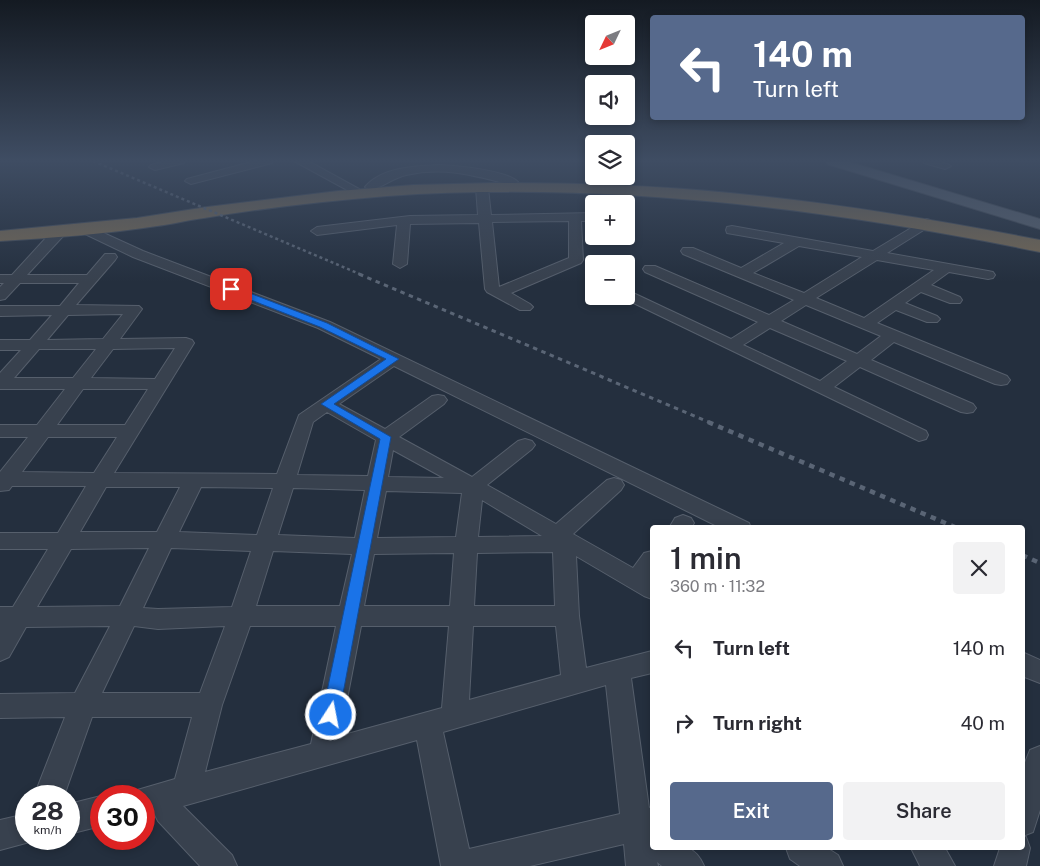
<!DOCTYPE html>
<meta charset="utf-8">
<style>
:root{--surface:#fff;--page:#f2f2f3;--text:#2b2b33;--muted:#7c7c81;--accent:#56698c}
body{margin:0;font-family:"Public Sans",sans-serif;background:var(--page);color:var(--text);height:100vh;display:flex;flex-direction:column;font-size:19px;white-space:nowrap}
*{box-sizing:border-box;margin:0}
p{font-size:16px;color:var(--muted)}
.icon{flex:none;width:28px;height:28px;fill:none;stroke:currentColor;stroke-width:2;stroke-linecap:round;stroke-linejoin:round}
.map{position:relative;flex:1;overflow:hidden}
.sheet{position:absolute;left:650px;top:525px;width:375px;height:325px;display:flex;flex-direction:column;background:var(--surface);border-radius:5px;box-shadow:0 2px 8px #0003}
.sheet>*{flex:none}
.hud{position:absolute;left:650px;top:15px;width:375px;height:105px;border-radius:5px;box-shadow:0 2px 8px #0003;background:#56698c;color:#fff;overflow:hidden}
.needle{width:32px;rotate:227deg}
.tools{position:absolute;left:585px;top:15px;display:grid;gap:10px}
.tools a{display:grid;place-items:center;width:50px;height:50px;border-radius:5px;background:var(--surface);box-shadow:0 2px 8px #0003;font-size:25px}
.speed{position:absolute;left:15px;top:785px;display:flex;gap:10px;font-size:25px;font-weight:700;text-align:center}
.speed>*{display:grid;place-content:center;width:65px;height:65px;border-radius:50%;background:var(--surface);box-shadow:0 2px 8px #0003;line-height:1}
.speed small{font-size:12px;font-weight:400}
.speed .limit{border:8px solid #d22;background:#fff;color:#111}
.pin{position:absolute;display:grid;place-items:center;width:42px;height:42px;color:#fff;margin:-21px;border-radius:10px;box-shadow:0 2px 8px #0006}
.me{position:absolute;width:55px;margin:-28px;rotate:11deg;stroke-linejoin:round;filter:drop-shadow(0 0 4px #0008)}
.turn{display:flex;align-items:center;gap:18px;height:105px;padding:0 20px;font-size:22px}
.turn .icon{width:65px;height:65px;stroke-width:2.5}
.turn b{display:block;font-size:35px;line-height:42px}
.round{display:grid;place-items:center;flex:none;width:52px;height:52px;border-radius:5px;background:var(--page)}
.head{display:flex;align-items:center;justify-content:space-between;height:85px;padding:0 20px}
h1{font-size:30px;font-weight:600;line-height:38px}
.button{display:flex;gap:10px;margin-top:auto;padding:10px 20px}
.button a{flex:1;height:58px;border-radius:5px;background:var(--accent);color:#fff;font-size:20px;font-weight:600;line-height:58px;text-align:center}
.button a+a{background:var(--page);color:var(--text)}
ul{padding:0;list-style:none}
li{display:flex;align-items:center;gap:15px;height:75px;padding:0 20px}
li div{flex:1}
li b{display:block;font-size:19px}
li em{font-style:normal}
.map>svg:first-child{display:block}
</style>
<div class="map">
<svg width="1040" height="866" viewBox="0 0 1040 866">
<rect width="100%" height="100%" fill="#242f3e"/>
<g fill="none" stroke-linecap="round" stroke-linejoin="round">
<g stroke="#565f6c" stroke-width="2">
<g id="minor">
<path d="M 166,161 L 185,161 L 184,163 L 155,170 L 149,167 L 151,165 Z"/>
<path d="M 255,161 L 273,161 L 272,163 L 191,184 L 185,181 L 187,179 Z"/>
<path d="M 294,161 L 308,161 L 359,189 L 353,193 L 349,191 Z"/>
<path d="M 923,161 L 940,161 L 951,166 L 945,169 L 924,163 Z"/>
<path d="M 440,165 C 458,166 506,170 518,182 L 512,185 C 475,176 446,166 406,175 C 393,178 383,187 371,190 L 365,187 C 382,167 416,166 440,165 Z"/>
<path d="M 482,184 L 488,188 L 491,215 L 594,213 L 594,221 L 581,221 L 583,260 L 581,263 L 511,293 L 530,304 L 533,307 L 530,310 L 520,310 L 487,292 L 485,289 L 479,223 L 410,224 L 407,264 L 400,268 L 393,264 L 397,225 L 317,235 L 311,231 L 317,227 L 410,216 L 478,215 L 476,188 ZM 569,221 L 569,258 L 499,287 L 492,222 Z"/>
<path d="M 926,219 L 930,220 L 932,223 L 930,226 L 887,253 L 988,271 L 993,272 L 995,275 L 993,278 L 988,279 L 949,272 L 931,285 L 960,297 L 962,300 L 960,303 L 950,303 L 921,292 L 905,303 L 937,316 L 940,319 L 937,322 L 927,322 L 896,310 L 877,323 L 1007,376 L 1010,380 L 1007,384 L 1001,385 L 995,384 L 894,342 L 871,360 L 973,404 L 976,408 L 973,412 L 967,413 L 961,412 L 860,367 L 834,387 L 926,431 L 928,435 L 926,439 L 919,441 L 619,296 L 626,296 L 626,291 L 631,292 L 731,339 L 758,322 L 645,272 L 643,269 L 645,266 L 655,266 L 769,315 L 794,300 L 683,254 L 681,251 L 683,248 L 693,248 L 741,268 L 784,243 L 727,233 L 726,230 L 727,227 L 732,226 L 873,251 ZM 799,246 L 862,257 L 804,293 L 753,273 ZM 877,260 L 934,270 L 864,318 L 816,298 ZM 806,305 L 881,336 L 857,354 L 781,321 ZM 770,328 L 847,361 L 820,381 L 743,345 Z"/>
<path d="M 86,225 L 143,251 L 330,322 L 749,523 L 751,528 L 721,528 L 394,366 L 339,404 L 385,429 L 432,396 L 438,395 L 444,396 L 447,400 L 444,404 L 399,437 L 472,477 L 518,441 L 525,439 L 532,441 L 535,445 L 532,449 L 487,485 L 556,524 L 607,480 L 614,478 L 621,480 L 624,485 L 621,490 L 573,534 L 633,568 L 644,553 L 652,551 L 652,575 L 650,578 L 652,579 L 652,599 L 644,596 L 576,556 L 579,616 L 586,668 L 652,651 L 652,673 L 631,678 L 649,808 L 652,807 L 652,848 C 676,848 693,840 704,866 L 662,866 L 657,862 L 658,866 L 626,866 L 624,844 L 530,866 L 441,866 L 417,740 L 183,806 L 232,855 L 237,866 L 200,866 L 158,821 L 154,813 L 144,815 L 144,796 L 131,796 L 134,791 L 175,779 L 192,717 L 92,717 L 64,796 L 34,796 L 65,717 L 0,718 L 0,694 L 75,693 L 110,626 L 26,627 L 9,657 L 0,661 L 0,607 L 13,607 L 48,549 L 0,549 L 0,533 L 58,533 L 86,486 L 12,486 L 9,490 L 0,491 L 0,472 L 28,437 L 0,437 L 0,425 L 37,425 L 65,389 L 0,389 L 0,373 L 21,350 L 0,350 L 0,340 L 30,340 L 52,315 L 0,316 L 0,306 L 60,306 L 79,283 L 20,283 L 5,299 L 0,300 L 0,287 L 4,283 L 0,283 L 0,275 L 12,275 L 55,228 L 65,228 L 66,231 L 65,234 L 27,275 L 87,275 L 105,254 L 115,254 L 117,257 L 115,260 L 76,305 L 139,306 L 142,309 L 120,339 L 186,338 L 192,340 L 194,343 L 114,473 L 277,474 L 299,415 L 381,359 L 318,328 L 133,257 L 81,232 L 80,229 ZM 123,314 L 103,339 L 47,340 L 68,315 ZM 175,348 L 155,379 L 91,378 L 113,349 ZM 39,349 L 96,349 L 73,378 L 14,378 ZM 83,389 L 148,389 L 125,425 L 57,425 ZM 327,412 L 376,440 L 368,476 L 297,475 L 313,422 ZM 48,437 L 117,437 L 94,473 L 22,472 ZM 393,450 L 444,478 L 388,477 ZM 106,487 L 180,487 L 157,532 L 80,532 ZM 201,487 L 273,488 L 257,535 L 179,532 ZM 293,488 L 365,490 L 355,538 L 278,535 ZM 386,491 L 462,493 L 456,537 L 377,538 ZM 482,500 L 542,536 L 478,537 ZM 149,548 L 120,606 L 37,607 L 71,549 ZM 171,548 L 251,551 L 232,607 L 158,609 L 143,608 ZM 273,551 L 352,554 L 340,606 L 256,606 ZM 553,552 L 555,606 L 474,606 L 477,553 ZM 454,553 L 450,606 L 364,606 L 374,554 ZM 134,626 L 158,629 L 225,626 L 200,693 L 102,693 ZM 250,626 L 336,626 L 311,744 L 205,772 L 222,705 ZM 361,626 L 449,626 L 442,708 L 340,736 ZM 473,626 L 556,626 L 561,675 L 469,700 ZM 606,685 L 620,814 L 469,849 L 443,732 Z"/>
<path d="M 683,515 L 691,518 L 694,523 L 691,528 L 669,528 L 675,518 Z"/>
<path d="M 1022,652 L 1040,660 L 1040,683 L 1022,676 Z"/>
<path d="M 1040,746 L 1040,810 L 1033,832 L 1023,836 L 1026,837 L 1030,848 L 1026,866 L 994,866 L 1000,848 L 1022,848 L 1022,770 L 1030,750 Z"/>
<path d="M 101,796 L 101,826 L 69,834 L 69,804 Z"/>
<path d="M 26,814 L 26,839 L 37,840 L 0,850 L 0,820 Z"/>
<path d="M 786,848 L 827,848 L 838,855 L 843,866 L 800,866 L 790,859 Z"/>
<path d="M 911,848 L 945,848 L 955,866 L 920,866 Z"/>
</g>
</g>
<g stroke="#414a57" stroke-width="2">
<path id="major" d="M 826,161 L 846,161 L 1040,219 L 1040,229 L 827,164 Z"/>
</g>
<g stroke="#434c59" stroke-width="2">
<path id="highway" d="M 492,183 C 571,183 651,185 730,193 C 834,203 937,220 1040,240 L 1040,252 C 825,208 606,181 387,196 C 325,201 264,208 204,218 C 188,220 173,224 157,226 C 105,234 52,238 0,241 L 0,231 L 137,218 L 207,207 L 338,191 L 413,185 Z"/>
</g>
<use href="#minor" fill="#38414e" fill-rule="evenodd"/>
<use href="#major" fill="#56606e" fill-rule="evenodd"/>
<use href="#highway" fill="#746855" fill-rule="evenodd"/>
<path stroke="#5a6575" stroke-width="2.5" stroke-dasharray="3 3" stroke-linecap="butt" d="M 93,161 L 362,275"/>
<path stroke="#5a6575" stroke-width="3" stroke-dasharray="4.5 4.5" stroke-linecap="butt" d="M 359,274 L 711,423"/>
<g stroke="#5a6575" stroke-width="4.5" stroke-dasharray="5.5 5.5" stroke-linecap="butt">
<path d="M 708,422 L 957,528"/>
<path d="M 1022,555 L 1040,563"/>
</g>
</g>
<linearGradient id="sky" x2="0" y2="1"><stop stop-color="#141a22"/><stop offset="0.57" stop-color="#3f4d63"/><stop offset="1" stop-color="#3f4d63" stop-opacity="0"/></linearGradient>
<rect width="1040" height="282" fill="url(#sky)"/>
<path fill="#1a73e8" stroke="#114b97" d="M 228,287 L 234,287 L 327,323 L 399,359 L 334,404 L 391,437 L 339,715 L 336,720 L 331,722 L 325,720 L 322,715 L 380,439 L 321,404 L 386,359 L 320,327 L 228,291 Z"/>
</svg>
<div class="tools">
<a><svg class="needle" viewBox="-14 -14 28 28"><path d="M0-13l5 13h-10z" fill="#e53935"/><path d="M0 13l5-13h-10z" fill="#7c7c81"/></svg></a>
<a><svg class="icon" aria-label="sound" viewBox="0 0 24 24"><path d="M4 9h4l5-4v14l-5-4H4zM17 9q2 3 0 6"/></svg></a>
<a><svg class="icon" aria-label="layers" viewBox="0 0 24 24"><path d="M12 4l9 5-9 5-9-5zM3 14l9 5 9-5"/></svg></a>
<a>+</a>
<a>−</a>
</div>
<div class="speed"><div>28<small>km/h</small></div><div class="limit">30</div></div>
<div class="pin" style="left:231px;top:289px;background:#d93025"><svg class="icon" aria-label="arrive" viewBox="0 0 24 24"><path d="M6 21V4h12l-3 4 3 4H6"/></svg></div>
<svg class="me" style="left:331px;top:715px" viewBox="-20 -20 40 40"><circle r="17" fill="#1a73e8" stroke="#fff" stroke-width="3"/><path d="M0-11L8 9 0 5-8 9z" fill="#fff"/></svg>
<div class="hud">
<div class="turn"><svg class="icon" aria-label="left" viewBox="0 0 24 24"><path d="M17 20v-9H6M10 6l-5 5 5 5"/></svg><div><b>140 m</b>Turn left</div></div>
</div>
<section class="sheet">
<div class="head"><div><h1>1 min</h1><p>360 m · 11:32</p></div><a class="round"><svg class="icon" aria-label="close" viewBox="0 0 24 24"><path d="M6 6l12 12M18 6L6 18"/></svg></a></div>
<ul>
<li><svg class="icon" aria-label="left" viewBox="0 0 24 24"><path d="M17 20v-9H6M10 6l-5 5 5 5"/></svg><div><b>Turn left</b></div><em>140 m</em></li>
<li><svg class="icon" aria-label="right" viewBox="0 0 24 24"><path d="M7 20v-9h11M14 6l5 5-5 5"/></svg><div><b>Turn right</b></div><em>40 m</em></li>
</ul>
<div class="button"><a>Exit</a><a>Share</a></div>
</section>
</div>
